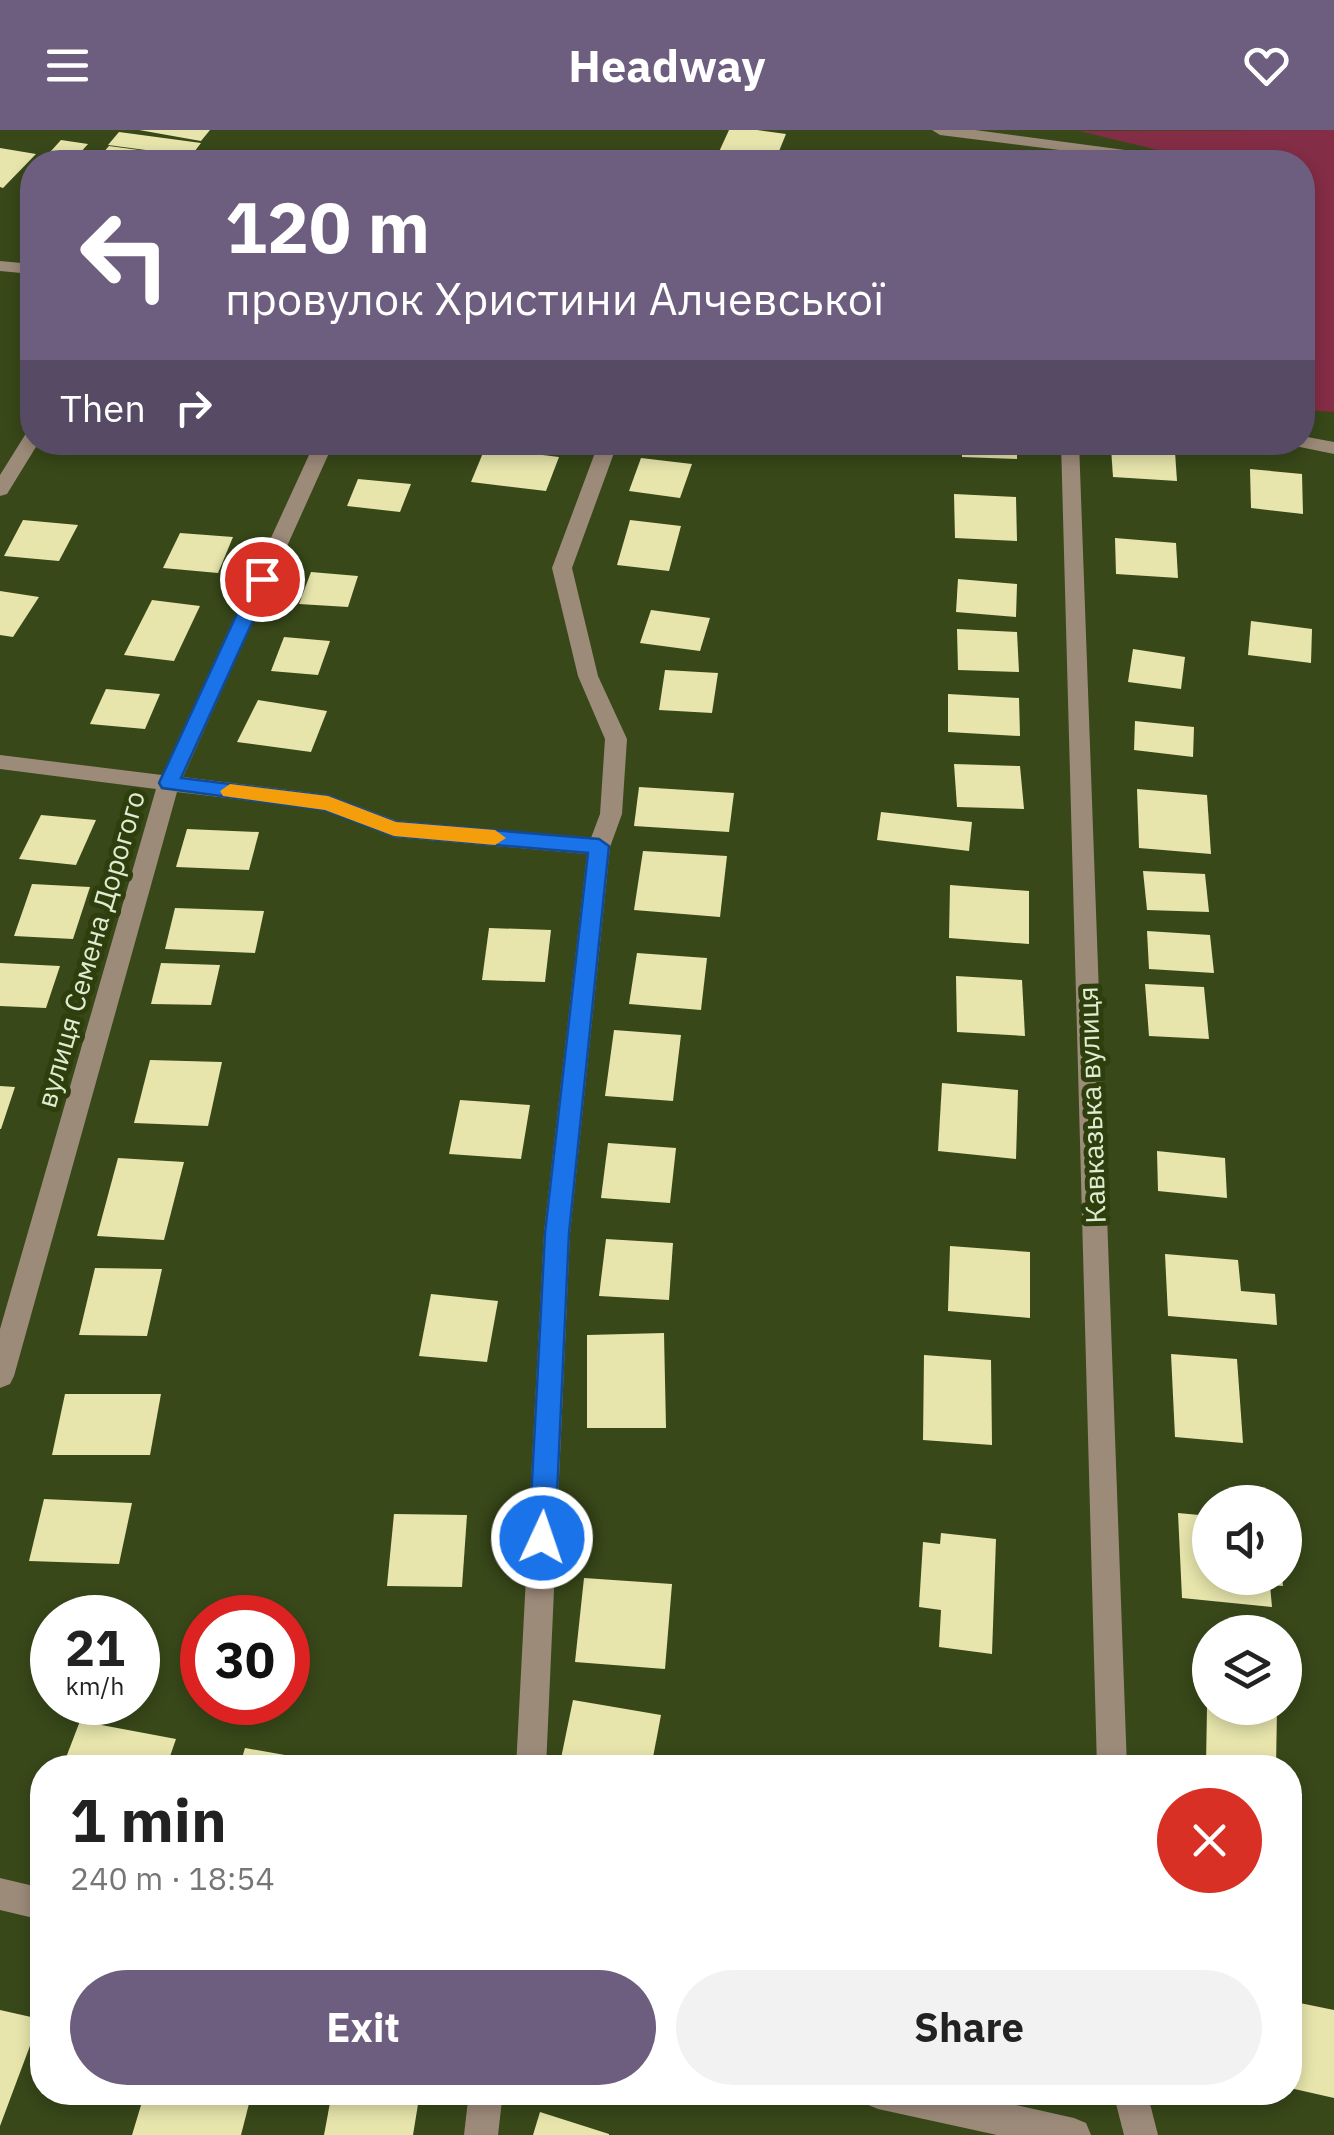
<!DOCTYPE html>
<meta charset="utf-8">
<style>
:root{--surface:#fff;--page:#f2f2f2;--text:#222;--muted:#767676;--accent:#6d5d7e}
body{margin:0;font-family:"IBM Plex Sans",sans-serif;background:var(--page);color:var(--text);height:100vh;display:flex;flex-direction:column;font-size:38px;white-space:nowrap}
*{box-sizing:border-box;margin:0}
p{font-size:32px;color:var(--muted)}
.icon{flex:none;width:55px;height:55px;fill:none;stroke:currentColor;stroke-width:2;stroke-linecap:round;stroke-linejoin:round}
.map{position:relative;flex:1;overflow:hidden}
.sheet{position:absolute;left:30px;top:1625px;width:1272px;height:350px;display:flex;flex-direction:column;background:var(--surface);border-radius:40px;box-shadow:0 5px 15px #0003}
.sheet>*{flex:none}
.guide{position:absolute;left:20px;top:20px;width:1295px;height:305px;border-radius:40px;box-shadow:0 5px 15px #0003;background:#6d5d7e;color:#fff;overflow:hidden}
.controls{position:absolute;left:1192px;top:1355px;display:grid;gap:20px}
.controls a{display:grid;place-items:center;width:110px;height:110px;border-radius:50%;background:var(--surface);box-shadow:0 5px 15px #0003;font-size:50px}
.speed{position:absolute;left:30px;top:1465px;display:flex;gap:20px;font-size:50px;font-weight:700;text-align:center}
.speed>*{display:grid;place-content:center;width:130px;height:130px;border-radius:50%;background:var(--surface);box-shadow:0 5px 15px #0003;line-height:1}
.speed small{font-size:25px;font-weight:400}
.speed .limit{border:15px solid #d22;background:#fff;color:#111}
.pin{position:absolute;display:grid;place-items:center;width:85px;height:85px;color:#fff;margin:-42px;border:5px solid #fff;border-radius:50%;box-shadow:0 2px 10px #0007}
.me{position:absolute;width:110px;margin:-55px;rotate:3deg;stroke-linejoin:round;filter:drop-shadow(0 0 8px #0008)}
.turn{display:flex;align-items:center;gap:35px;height:210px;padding:0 40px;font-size:45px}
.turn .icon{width:130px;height:130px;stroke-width:2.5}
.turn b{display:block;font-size:70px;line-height:85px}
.then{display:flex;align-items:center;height:95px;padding:0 40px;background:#0003;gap:20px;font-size:38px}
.round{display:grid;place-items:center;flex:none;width:105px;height:105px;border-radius:52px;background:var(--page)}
.overview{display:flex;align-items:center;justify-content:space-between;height:170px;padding:0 40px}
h1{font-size:60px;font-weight:700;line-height:75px}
.primary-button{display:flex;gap:20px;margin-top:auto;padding:20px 40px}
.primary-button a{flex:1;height:115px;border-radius:60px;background:var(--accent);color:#fff;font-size:40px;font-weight:700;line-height:115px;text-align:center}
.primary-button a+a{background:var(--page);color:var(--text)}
header{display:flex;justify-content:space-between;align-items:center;height:130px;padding:0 40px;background:var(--accent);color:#fff;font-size:45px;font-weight:700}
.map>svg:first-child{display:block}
</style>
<header><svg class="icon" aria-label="menu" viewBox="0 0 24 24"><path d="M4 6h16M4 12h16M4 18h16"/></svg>Headway<svg class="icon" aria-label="heart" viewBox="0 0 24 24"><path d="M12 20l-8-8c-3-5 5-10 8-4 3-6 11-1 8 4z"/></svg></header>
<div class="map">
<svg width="1334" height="2005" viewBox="0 0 1334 2005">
<rect width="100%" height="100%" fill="#384819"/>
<path fill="#842d46" d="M 1334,0 L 1334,282 L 1303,280 L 1302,32 L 1165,32 L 1166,22 L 1079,1 Z"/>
<g fill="#e7e5ac">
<path d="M 139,0 L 210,0 L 201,11 Z"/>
<path d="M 729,0 L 757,0 L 786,4 L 775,31 L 718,24 Z"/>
<path d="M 119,2 L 201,13 L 191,26 L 108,15 Z"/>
<path d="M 61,10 L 88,14 L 72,32 L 41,32 Z"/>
<path d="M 109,16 L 190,27 L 186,32 L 96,31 Z"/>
<path d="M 0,18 L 36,24 L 3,58 L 0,57 Z"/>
<path d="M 214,312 L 281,312 L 275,323 Z"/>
<path d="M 962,312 L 1017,312 L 1017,329 L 962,327 Z"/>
<path d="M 485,318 L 559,327 L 546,361 L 471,352 Z"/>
<path d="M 1111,318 L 1175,322 L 1177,351 L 1113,347 Z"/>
<path d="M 641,328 L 692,334 L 680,368 L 629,361 Z"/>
<path d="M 1250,339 L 1302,344 L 1303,384 L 1251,378 Z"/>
<path d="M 358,349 L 411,354 L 400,382 L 347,376 Z"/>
<path d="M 954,364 L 1016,367 L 1017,411 L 955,408 Z"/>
<path d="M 23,390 L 78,395 L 59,431 L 4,426 Z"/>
<path d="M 630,390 L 681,396 L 669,441 L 617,435 Z"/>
<path d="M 180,403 L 233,407 L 218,443 L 163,438 Z"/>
<path d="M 1115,408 L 1176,413 L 1178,448 L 1116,444 Z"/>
<path d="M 311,442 L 358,446 L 348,477 L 299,474 Z"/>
<path d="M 958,449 L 1017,454 L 1016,487 L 956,482 Z"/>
<path d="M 0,461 L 39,467 L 13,507 L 0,505 Z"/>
<path d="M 152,470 L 200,476 L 174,531 L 124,525 Z"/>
<path d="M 651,480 L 710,488 L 700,521 L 640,513 Z"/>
<path d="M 1251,491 L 1312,499 L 1311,533 L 1248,525 Z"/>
<path d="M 957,499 L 1017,502 L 1019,542 L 958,540 Z"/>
<path d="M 284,507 L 330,511 L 318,545 L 271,541 Z"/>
<path d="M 1133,519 L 1185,527 L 1181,559 L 1128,552 Z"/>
<path d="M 665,540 L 718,543 L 712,583 L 659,580 Z"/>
<path d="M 106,559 L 160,564 L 145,599 L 90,594 Z"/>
<path d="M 948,564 L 1019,568 L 1020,606 L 948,602 Z"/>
<path d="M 258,570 L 327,581 L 311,622 L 237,612 Z"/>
<path d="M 1135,591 L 1194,597 L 1193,627 L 1134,620 Z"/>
<path d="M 954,634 L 1020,636 L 1024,679 L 957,677 Z"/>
<path d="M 639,657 L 734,663 L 729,702 L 634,696 Z"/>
<path d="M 1137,659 L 1207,665 L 1211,724 L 1139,718 Z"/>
<path d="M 881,682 L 972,692 L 969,721 L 877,710 Z"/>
<path d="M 41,685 L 96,690 L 76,735 L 19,729 Z"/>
<path d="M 187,699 L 259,702 L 249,740 L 176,737 Z"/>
<path d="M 643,721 L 727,726 L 720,787 L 634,780 Z"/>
<path d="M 1143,741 L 1205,744 L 1209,782 L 1147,780 Z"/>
<path d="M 32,754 L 90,757 L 73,809 L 14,806 Z"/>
<path d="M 950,755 L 1029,761 L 1029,814 L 949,808 Z"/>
<path d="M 175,778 L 264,781 L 255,823 L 165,819 Z"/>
<path d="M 489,798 L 551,800 L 545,852 L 482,850 Z"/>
<path d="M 1147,801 L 1210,805 L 1214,843 L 1149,839 Z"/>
<path d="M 637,823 L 707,828 L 701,880 L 629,874 Z"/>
<path d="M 0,833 L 60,836 L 46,878 L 0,876 Z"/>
<path d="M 161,833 L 220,835 L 211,875 L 151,874 Z"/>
<path d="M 956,846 L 1022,850 L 1025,906 L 957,902 Z"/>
<path d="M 1145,854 L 1204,857 L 1209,909 L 1149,906 Z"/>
<path d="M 614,900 L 681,905 L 673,971 L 605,966 Z"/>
<path d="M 150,930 L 222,932 L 208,996 L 134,993 Z"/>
<path d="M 942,953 L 1018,960 L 1016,1029 L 938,1021 Z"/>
<path d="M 0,956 L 15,957 L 1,999 L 0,999 Z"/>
<path d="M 460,970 L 530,975 L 521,1029 L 449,1024 Z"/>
<path d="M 608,1013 L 676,1018 L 670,1073 L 601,1068 Z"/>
<path d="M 1157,1021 L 1225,1028 L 1227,1068 L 1158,1061 Z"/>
<path d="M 118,1028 L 184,1032 L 164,1110 L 97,1106 Z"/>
<path d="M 606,1109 L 673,1113 L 669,1170 L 599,1166 Z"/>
<path d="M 950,1116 L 1030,1122 L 1030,1188 L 948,1181 Z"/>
<path d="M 1165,1124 L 1238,1130 L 1241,1161 L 1275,1164 L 1277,1195 L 1168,1186 Z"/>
<path d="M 95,1138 L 162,1139 L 147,1206 L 79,1205 Z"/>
<path d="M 431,1164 L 498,1171 L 487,1232 L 419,1226 Z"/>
<path d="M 664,1203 L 666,1298 L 587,1298 L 587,1205 Z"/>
<path d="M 1171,1224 L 1237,1229 L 1243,1313 L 1175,1307 Z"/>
<path d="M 924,1225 L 991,1230 L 992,1315 L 923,1310 Z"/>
<path d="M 65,1264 L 161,1264 L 150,1325 L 52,1325 Z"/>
<path d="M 44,1369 L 132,1373 L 119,1434 L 29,1431 Z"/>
<path d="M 1178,1383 L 1210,1386 L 1210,1448 L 1282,1448 L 1283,1456 L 1270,1455 L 1272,1477 L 1182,1468 Z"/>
<path d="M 394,1384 L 467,1385 L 462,1457 L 387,1456 Z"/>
<path d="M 941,1403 L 996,1409 L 992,1524 L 939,1517 L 941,1480 L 919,1477 L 923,1412 L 940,1414 Z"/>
<path d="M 584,1448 L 672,1454 L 665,1539 L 575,1532 Z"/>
<path d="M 573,1570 L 661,1585 L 651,1638 L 559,1638 Z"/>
<path d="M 1207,1578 L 1277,1578 L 1276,1638 L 1206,1635 Z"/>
<path d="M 80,1591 L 176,1609 L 166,1638 L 62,1638 Z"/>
<path d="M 245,1618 L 324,1632 L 322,1638 L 239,1638 Z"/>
<path d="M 1290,1871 L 1334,1880 L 1334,1968 L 1290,1958 Z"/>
<path d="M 0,1880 L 40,1889 L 0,1996 Z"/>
<path d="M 145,1962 L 252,1962 L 241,2005 L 132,2005 Z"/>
<path d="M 332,1962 L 420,1962 L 413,2005 L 324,2005 Z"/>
<path d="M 540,1982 L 609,2004 L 609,2005 L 533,2005 Z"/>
</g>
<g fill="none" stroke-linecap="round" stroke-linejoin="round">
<g fill="#9d8b7a" fill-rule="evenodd">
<path d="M 932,0 L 975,0 L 1140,22 L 1154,32 L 940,5 Z"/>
<path d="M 0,131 L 32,134 L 32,144 L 0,141 Z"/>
<path d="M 32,303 L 32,312 L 39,312 L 7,364 L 0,366 L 0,345 L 25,305 Z"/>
<path d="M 1302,306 L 1334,312 L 1334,324 L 1295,316 L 1293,312 L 1302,312 Z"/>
<path d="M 315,312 L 334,312 L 183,647 L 328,665 L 397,691 L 591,708 L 600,684 L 605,609 L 578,546 L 552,438 L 599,312 L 618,312 L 572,438 L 598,546 L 627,609 L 622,684 L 610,717 L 570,1103 L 546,1638 L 516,1638 L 544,1103 L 587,724 L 394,707 L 325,680 L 177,662 L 14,1246 L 10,1254 L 0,1258 L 0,1199 L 156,659 L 0,639 L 0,625 L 162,645 Z"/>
<path d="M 1061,312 L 1079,312 L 1127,1638 L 1097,1638 Z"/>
<path d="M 0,1748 L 42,1758 L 42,1790 L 0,1780 Z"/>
<path d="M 469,1962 L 503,1962 L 498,2005 L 464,2005 Z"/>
<path d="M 861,1962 L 958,1962 L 1074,1988 L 1086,1993 L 1091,2005 L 997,2005 L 878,1979 L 866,1974 Z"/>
<path d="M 1113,1962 L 1147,1962 L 1158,2005 L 1124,2005 Z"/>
</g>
</g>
<path fill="#1a73e8" stroke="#114b97" stroke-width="2.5" d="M 262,443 L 272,449 L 181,648 L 328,666 L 396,692 L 599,709 L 609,716 L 569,1103 L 555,1408 L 551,1417 L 542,1420 L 533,1417 L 529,1408 L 545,1103 L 588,723 L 394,706 L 325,680 L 162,658 L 159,653 L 253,449 Z"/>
<path fill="#f59e0b" d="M 230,654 L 328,666 L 396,692 L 495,700 L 506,708 L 495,715 L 394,706 L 325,680 L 223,666 L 220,661 Z"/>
<g text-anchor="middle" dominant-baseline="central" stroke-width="10" stroke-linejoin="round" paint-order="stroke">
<g font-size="28" fill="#e0ecd1" stroke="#2e3e0d">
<text transform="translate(90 819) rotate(-74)">вулиця Семена Дорогого</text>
<text transform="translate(1091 975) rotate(-92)">Кавказька вулиця</text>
</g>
</g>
</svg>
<div class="controls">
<a><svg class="icon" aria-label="sound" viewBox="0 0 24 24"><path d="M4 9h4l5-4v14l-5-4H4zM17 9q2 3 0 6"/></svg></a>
<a><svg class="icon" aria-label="layers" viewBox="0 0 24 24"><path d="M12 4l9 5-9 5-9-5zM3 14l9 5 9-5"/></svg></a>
</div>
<div class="speed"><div>21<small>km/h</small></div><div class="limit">30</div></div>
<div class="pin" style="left:262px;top:449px;background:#d93025"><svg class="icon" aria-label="arrive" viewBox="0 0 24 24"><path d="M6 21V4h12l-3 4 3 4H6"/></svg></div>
<svg class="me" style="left:542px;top:1408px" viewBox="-20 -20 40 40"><circle r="17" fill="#1a73e8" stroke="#fff" stroke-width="3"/><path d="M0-11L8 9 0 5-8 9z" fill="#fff"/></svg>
<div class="guide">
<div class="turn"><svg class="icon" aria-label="left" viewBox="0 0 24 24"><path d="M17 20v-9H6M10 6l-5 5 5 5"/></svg><div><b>120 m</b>провулок Христини Алчевської</div></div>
<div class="then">Then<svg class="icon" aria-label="right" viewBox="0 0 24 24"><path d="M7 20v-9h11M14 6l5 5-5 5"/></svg></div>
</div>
<section class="sheet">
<div class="overview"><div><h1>1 min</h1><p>240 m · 18:54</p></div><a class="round" style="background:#d93025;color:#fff"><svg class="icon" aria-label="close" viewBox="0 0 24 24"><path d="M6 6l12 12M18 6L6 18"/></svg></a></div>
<div class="primary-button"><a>Exit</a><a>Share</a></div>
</section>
</div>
